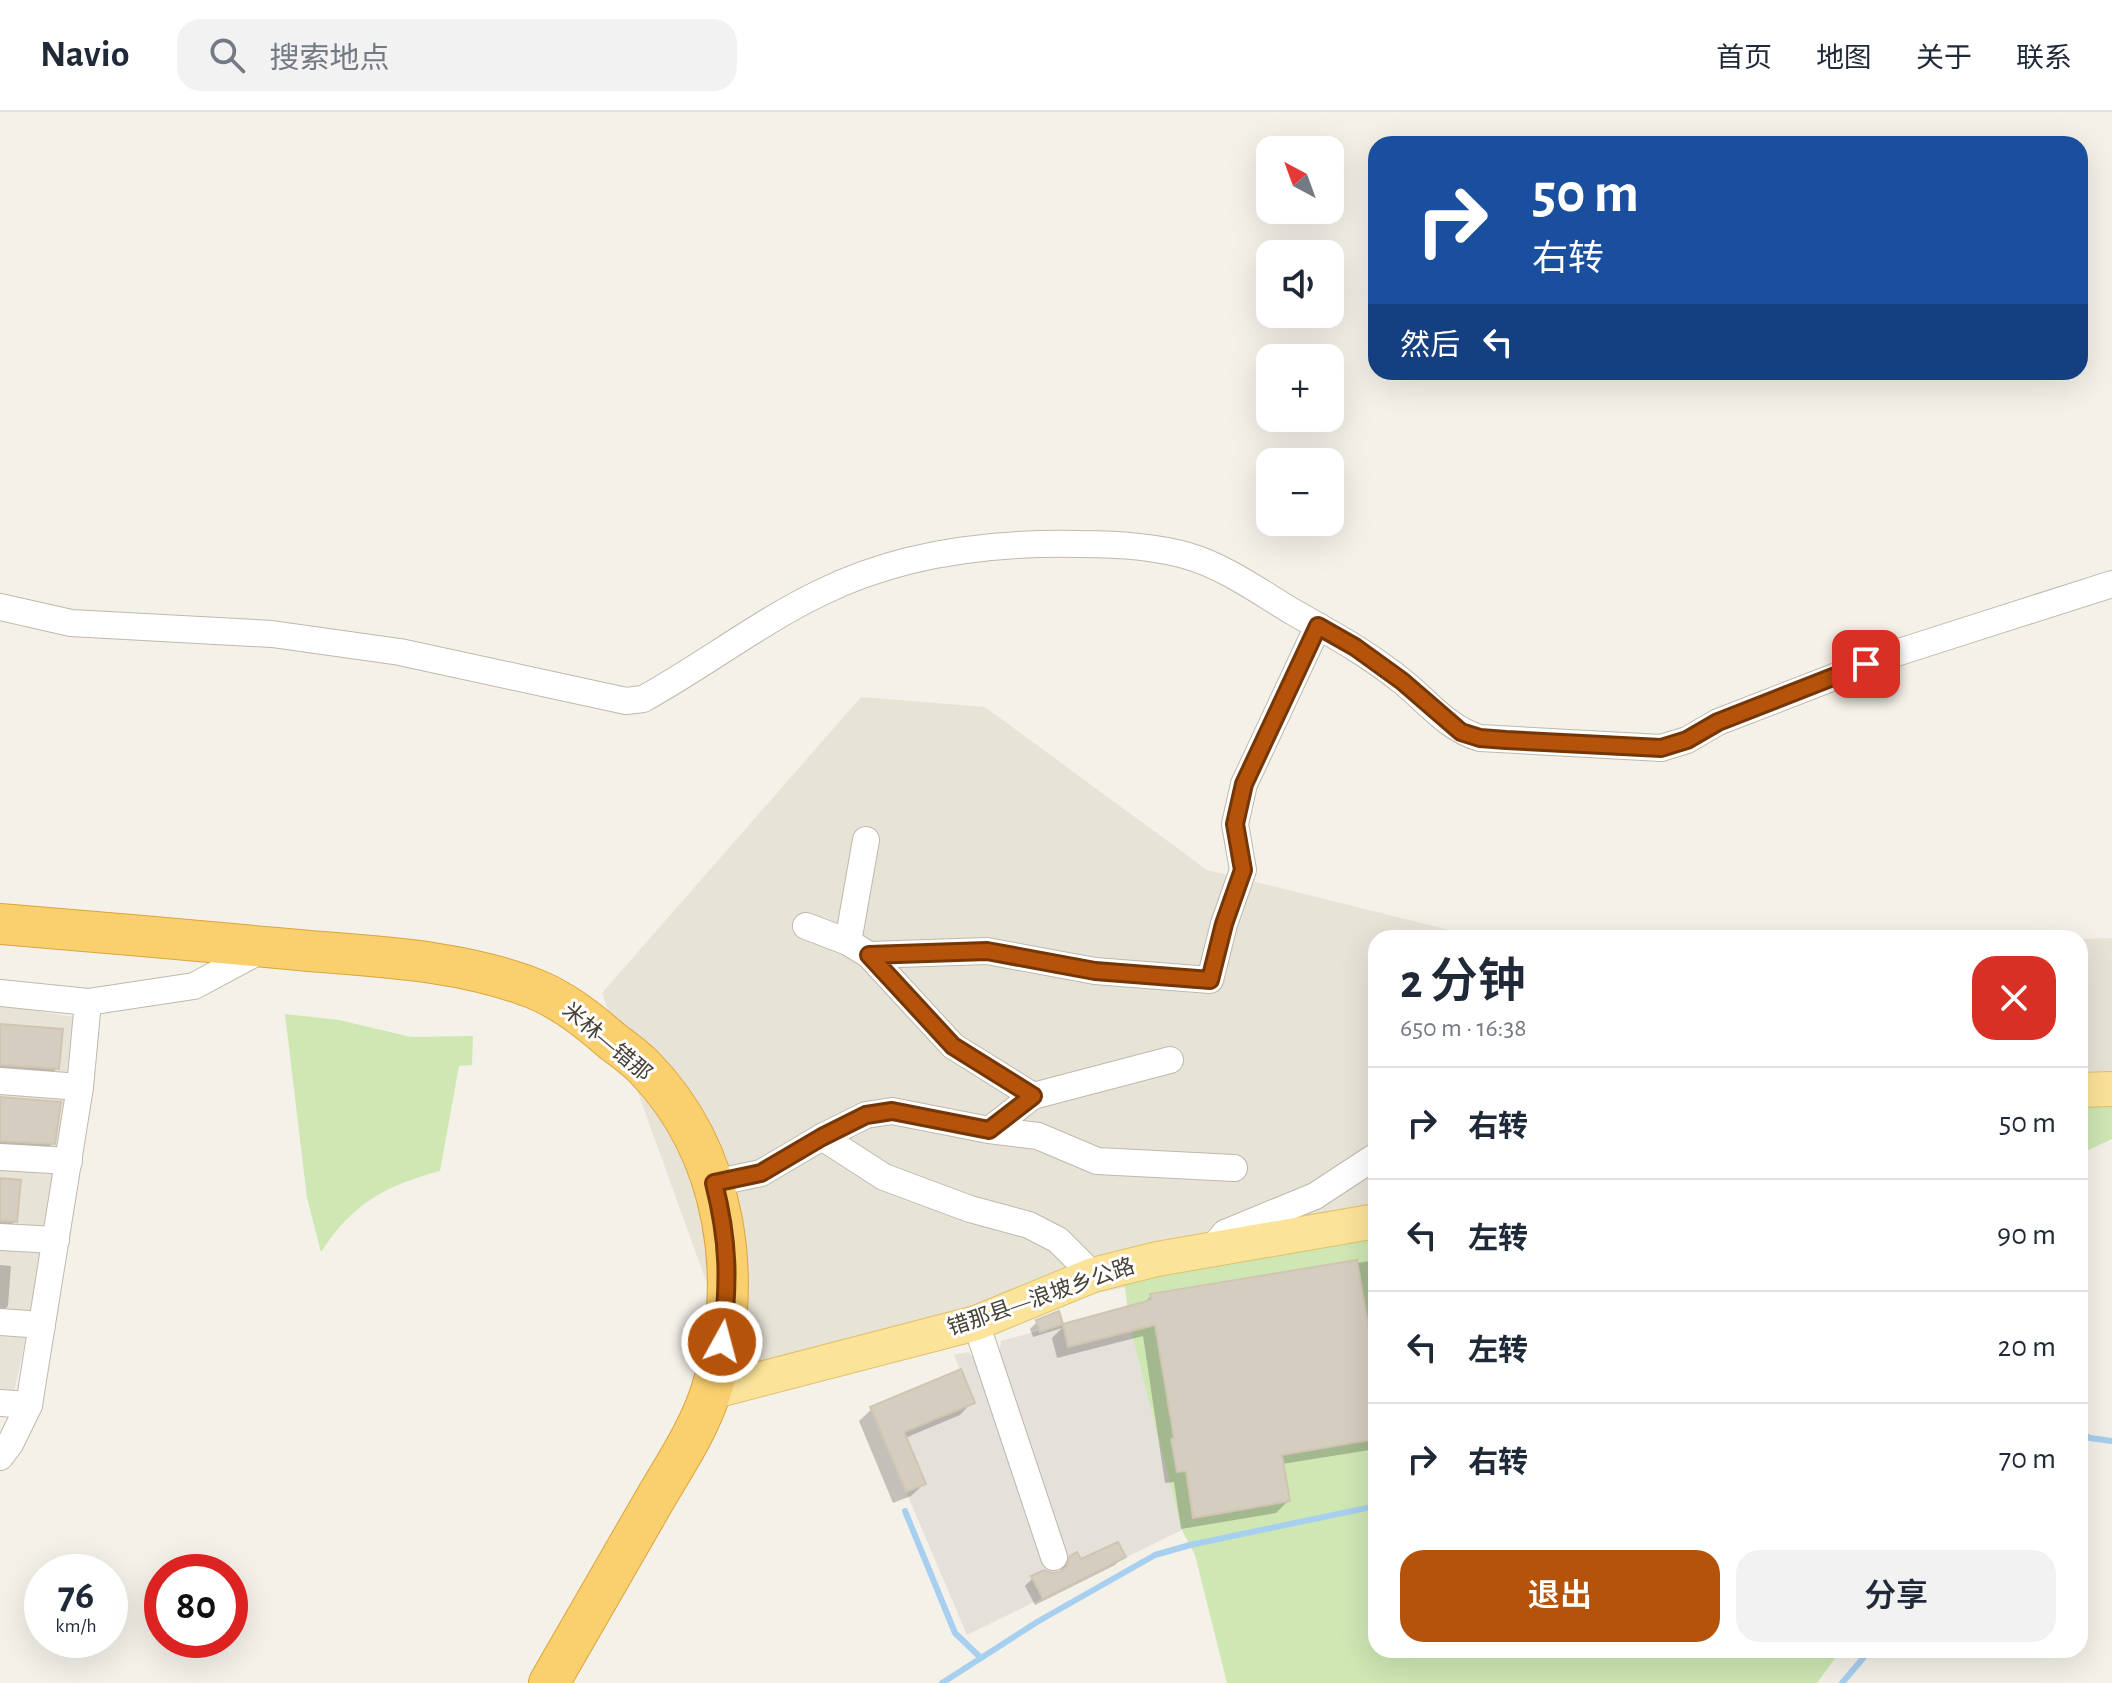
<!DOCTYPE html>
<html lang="zh">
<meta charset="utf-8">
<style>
:root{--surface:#fff;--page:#f2f2f3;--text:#1f2937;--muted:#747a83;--line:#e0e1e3;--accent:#b45309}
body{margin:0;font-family:"Alegreya Sans","Noto Sans SC",sans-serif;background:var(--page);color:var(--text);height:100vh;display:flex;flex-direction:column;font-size:30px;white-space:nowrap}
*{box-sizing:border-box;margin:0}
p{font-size:26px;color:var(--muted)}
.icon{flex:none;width:44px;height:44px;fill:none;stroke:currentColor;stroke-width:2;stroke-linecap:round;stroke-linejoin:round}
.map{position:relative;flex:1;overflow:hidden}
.details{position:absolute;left:1368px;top:818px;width:720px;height:728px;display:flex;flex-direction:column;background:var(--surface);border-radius:24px;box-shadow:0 8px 32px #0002}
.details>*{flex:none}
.hud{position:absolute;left:1368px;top:24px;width:720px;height:244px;border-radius:24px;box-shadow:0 8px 32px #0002;background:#1a4fa0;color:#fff;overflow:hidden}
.needle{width:52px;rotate:319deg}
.fabs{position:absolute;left:1256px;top:24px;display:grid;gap:16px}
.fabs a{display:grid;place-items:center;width:88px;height:88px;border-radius:16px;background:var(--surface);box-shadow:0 8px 32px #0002;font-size:40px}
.speed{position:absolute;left:24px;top:1442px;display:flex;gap:16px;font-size:40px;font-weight:700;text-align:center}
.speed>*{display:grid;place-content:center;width:104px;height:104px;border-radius:50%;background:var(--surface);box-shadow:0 8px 32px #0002;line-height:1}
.speed small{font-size:20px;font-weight:400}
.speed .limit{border:12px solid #d22;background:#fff;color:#111}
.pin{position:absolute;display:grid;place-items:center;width:68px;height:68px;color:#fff;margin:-34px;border-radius:16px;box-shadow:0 4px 12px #0006}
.me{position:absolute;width:88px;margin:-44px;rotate:7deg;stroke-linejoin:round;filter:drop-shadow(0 0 6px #0008)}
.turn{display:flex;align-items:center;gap:28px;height:168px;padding:0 32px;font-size:36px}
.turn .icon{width:104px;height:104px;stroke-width:2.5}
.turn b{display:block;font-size:56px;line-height:68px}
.then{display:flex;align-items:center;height:76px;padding:0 32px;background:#0003;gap:16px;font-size:30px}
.round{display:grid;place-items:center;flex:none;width:84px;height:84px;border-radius:24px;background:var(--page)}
.summary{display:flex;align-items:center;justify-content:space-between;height:136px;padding:0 32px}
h1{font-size:48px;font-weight:600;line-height:60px}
.button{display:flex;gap:16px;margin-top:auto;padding:16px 32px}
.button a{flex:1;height:92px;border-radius:24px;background:var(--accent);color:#fff;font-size:32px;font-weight:600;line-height:92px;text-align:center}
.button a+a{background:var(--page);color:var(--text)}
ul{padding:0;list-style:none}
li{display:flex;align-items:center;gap:24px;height:112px;padding:0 32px;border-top:2px solid var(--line)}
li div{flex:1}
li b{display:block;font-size:30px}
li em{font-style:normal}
header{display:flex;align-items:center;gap:48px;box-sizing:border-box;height:112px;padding:0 40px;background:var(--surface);border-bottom:2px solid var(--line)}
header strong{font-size:38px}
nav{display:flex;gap:44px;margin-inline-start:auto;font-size:28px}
.search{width:560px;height:72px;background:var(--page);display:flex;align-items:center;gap:20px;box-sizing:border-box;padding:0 28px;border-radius:24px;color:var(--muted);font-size:30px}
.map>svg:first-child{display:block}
</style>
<header>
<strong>Navio</strong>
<div class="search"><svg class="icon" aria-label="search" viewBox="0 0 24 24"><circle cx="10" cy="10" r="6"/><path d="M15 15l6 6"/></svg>搜索地点</div>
<nav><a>首页</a><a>地图</a><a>关于</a><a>联系</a></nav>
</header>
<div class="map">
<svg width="2112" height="1571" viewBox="0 0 2112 1571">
<rect width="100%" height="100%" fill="#f4f1e9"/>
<g fill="#e8e3d7">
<path d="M 861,585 L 985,595 L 1207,758 L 1482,826 L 1376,826 L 1376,1124 L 737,1255 L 602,881 Z"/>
<path d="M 2112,826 L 2112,975 L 2080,978 L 2080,827 Z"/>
<path d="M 0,893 L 81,906 L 55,1096 L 13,1284 L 0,1303 Z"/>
</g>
<path fill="#e4e0da" d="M 1125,1195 L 1182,1418 L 967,1523 L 870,1295 L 960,1258 L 954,1243 L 968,1240 L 981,1253 L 999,1246 L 1001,1229 Z"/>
<g fill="#cee7b3">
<path d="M 285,902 L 339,908 L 411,925 L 473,924 L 472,953 L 459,954 L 440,1059 C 385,1074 353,1091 321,1140 L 307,1086 Z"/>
<path d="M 2112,986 L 2112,1027 L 2080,1042 L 2080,988 Z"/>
<path d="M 1376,1120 L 1376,1538 L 1841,1538 L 1817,1571 L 1227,1571 L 1195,1443 L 1182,1418 L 1131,1219 C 1127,1200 1127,1183 1123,1165 Z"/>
</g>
<g fill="#0003">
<path d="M 0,914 L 57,956 L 46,968 L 0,964 Z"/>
<path d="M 0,987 L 53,1031 L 42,1042 L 0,1040 Z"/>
<path d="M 0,1068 L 15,1109 L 4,1120 L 0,1120 Z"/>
<path d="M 1376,1148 L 1376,1337 L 1282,1352 L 1288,1389 L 1276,1401 L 1181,1417 L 1174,1370 L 1165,1371 L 1143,1224 L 1057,1246 L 1052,1226 L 1062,1216 L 1033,1225 L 1030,1217 L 1037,1210 L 1058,1201 L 1062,1214 L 1143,1192 L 1151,1184 Z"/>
<path d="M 0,1153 L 11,1154 L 8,1194 L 0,1202 Z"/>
<path d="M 972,1290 L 960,1303 L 905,1326 L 924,1372 L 911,1384 L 893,1391 L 859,1309 L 872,1297 Z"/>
<path d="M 1123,1445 L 1115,1453 L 1035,1493 L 1025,1474 L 1033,1466 L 1060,1462 L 1062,1454 L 1071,1446 L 1080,1450 Z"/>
</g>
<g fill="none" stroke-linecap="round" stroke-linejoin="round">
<g stroke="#a7cfef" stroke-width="6">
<path d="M 2080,1320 L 2090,1326 L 2112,1329"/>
<path d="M 905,1399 L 955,1521 L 981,1546"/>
<path d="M 942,1571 L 1037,1510 L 1155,1443 L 1190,1433 L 1376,1394"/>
<path d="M 1842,1571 L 1870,1538"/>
</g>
</g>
<g fill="#d5cdbf" stroke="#d0c5b2" stroke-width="2">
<path d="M 0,912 L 63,917 L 59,957 L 0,953 Z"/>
<path d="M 0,985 L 61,990 L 55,1032 L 0,1029 Z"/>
<path d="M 0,1066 L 21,1068 L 17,1110 L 0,1109 Z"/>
<path d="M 1357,1148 L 1376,1260 L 1376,1327 L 1282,1343 L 1290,1389 L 1193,1406 L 1186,1359 L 1177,1360 L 1171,1327 L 1174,1326 L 1155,1213 L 1068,1235 L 1063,1212 L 1151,1188 L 1150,1182 Z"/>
<path d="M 1059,1199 L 1063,1212 L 1040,1220 L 1036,1208 Z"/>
<path d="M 961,1257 L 975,1291 L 904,1320 L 926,1372 L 906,1380 L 870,1295 Z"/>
<path d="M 1118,1430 L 1126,1445 L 1043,1487 L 1031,1464 L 1044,1458 L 1052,1461 L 1060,1460 L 1066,1455 L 1070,1444 L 1077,1440 L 1081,1447 Z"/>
</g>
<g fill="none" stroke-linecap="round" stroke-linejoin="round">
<g stroke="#bfb9ac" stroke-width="28">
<g id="minor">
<path d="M 0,495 L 71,511 L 272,522 L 400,540 L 626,589 L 643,587 C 703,554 758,511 820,481 C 900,441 991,430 1080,432 C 1115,432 1154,434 1188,444 C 1226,455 1261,481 1295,501 C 1332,522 1369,542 1403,570 C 1428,590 1448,617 1480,626 L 1661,636 L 1687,628 L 1718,610 L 1896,541 L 2112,472"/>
<path d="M 806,814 L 848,830 L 869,843 L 953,934 L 1033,984"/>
<path d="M 848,830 L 866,728"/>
<path d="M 869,843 L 987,839 L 1095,859 L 1210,868 L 1224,812 L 1243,758 L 1235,712 L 1244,672 L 1318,514"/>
<path d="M 0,881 L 88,890 L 194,874 L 265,836"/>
<path d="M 0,969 L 80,975"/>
<path d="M 989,1018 L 1033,984 L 1170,948"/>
<path d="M 822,1025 L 884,1065 L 970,1097 L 1029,1113 L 1058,1128 L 1093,1163"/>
<path d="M 0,1045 L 69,1049"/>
<path d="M 714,1071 L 761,1061 L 822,1025 L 866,1003 L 892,999 L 989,1018 L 1038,1024 L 1097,1049 L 1234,1056"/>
<path d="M 0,1125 L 56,1128"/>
<path d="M 1213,1135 L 1225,1121 L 1315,1084 L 1376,1044"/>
<path d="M 0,1210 L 42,1213"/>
<path d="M 976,1211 L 1054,1445"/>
<path d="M 0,1291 L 29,1293"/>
<path d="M 0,1345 L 10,1332 L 29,1293 L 80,975 L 88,890"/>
</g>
</g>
<g stroke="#e1c16a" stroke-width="36">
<g id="major">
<path d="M 2080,978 L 2112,977"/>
<path d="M 711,1280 L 976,1211 L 1093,1163 L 1157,1147 L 1376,1109"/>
</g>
</g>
<g stroke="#daa53d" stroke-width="42">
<path id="highway" d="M 0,812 C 100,820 199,829 299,838 C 375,845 454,847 527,874 C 559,885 587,907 612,929 C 623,937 634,945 644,955 C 727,1040 746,1168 711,1279 C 698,1320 672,1357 651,1394 C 617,1453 583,1512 549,1571"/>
</g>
<use href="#minor" stroke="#fff" stroke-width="26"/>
<use href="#major" stroke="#fce39a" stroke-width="34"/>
<use href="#highway" stroke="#facf6e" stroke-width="40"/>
</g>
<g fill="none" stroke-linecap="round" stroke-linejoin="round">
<g stroke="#753606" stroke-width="20">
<path id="route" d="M 722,1230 C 729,1170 729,1130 714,1071 L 761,1061 L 822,1025 L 866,1003 L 892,999 L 989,1018 L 1033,984 L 953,934 L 869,843 L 987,839 L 1095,859 L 1210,868 L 1224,812 L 1243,758 L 1235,712 L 1244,672 L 1318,514 L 1355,535 L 1402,569 L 1461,620 L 1480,626 L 1506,628 L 1661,636 L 1687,628 L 1718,610 L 1866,552"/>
</g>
<use href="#route" stroke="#b45309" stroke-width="14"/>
</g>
<g text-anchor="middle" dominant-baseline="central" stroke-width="6" stroke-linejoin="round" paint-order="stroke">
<g font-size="22" fill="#484237" stroke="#fff">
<text transform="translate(607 930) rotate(40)">米林—错那</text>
<text transform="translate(1041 1185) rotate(-19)">错那县—浪坡乡公路</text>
</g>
</g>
</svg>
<div class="fabs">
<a><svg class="needle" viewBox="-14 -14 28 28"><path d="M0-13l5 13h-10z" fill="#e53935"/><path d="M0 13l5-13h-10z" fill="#747a83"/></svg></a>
<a><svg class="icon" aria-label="sound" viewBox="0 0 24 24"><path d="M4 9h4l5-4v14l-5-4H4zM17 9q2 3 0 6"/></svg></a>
<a>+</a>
<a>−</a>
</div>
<div class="speed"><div>76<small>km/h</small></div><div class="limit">80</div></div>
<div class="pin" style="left:1866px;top:552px;background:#d93025"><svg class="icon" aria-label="arrive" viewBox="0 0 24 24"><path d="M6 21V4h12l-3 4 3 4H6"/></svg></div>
<svg class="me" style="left:722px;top:1230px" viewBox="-20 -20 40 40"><circle r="17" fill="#b45309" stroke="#fff" stroke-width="3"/><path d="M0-11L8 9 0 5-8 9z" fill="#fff"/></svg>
<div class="hud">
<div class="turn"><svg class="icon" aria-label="right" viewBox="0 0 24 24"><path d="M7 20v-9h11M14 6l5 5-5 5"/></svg><div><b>50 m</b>右转</div></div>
<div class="then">然后<svg class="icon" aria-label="left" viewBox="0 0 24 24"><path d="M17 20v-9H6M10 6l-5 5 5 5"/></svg></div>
</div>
<section class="details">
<div class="summary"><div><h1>2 分钟</h1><p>650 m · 16:38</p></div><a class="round" style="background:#d93025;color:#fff"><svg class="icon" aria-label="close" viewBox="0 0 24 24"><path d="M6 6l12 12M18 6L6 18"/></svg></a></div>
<ul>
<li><svg class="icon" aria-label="right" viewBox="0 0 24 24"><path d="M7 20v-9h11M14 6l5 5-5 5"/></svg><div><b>右转</b></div><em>50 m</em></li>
<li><svg class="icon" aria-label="left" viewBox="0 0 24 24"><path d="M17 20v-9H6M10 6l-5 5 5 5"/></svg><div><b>左转</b></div><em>90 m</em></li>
<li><svg class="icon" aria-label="left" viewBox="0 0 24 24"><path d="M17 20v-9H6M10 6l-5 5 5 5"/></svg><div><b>左转</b></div><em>20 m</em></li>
<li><svg class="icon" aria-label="right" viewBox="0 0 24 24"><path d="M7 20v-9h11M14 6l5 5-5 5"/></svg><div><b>右转</b></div><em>70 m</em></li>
</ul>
<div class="button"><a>退出</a><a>分享</a></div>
</section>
</div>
